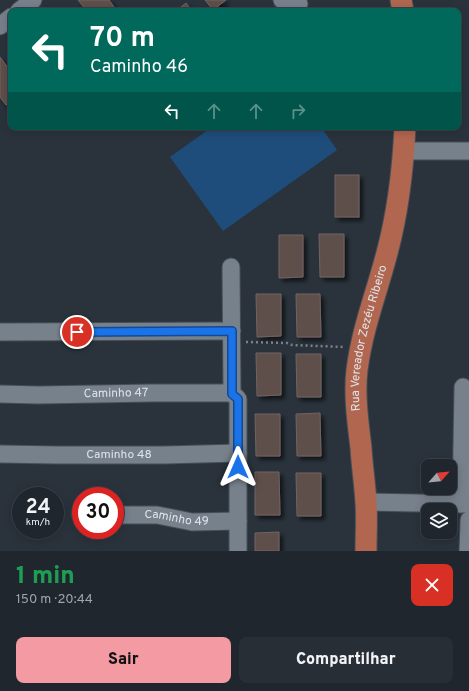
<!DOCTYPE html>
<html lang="pt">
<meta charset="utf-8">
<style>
:root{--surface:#20262d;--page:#282e35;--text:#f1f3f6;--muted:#a2a5aa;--line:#3d4349;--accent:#f49aa3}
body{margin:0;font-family:Overpass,sans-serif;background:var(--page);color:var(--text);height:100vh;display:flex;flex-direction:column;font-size:15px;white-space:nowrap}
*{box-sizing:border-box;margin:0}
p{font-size:13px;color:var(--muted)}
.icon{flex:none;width:22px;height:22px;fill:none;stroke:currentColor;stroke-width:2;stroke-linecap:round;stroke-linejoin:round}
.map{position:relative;height:551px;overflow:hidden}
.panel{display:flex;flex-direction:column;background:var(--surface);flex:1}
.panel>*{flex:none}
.banner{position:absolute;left:8px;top:8px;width:453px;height:122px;border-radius:8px;box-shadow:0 2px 10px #0003,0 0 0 1px var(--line);background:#00695c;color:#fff;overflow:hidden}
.needle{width:26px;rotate:63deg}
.buttons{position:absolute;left:421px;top:459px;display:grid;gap:8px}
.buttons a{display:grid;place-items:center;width:36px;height:36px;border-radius:8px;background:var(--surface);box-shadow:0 2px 10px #0003,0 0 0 1px var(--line);font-size:20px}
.speed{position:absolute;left:12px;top:487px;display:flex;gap:8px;font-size:20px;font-weight:700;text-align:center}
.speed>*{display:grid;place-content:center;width:52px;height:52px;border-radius:50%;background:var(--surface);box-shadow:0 2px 10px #0003,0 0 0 1px var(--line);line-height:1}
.speed small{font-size:10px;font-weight:400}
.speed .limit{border:6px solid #d22;background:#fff;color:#111}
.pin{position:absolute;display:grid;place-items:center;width:34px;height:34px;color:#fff;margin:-17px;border:2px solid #fff;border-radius:50%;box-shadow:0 1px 4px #0007}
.me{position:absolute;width:44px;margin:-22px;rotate:0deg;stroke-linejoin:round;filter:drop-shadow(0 0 3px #0008)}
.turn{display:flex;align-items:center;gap:14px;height:84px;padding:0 16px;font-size:18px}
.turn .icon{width:52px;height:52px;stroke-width:2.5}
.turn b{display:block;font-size:28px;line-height:34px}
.lanes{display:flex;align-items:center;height:38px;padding:0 16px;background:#0003;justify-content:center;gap:20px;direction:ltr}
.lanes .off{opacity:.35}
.round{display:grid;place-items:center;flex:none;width:42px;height:42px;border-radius:8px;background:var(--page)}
.overview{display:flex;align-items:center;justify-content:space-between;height:68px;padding:0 16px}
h1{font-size:24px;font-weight:800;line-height:30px;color:#1e9e55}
.cta{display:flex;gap:8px;margin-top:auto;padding:8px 16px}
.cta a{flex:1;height:46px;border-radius:8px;background:var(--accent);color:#111;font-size:16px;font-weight:800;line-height:46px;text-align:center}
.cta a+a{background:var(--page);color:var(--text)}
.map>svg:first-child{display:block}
</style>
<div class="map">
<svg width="469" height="551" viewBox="0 0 469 551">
<defs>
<filter id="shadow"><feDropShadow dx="3.5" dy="3.5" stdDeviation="2" flood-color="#0009"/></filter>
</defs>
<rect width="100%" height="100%" fill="#2a333c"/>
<path fill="#1e4d7b" d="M 212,127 L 321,127 L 337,150 L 223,231 L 170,157 Z"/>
<g fill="#5e504c" stroke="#736360" filter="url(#shadow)">
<path d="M 78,0 L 109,0 L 117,11 L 87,11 Z"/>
<path d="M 205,0 L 226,0 L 213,10 Z"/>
<path d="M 186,3 L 192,11 L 176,11 Z"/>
<path d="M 0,57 L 11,72 L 11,102 L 6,105 L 0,97 Z"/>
<rect x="335" y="175" width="24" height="42"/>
<path d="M 319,234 L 344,234 L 344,277 L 320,277 Z"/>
<path d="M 279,235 L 303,235 L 303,277 L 279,278 Z"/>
<path d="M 256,294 L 281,294 L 281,336 L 257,337 Z"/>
<path d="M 296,294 L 320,294 L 321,337 L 297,337 Z"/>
<path d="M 256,353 L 281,353 L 281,395 L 257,396 Z"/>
<path d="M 296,354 L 321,354 L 321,397 L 297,397 Z"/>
<path d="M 320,413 L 321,456 L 297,456 L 296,414 Z"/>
<path d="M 255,414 L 280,414 L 280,456 L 256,456 Z"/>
<path d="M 255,472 L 279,472 L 280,515 L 255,515 Z"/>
<path d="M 296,473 L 321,473 L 321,516 L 297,516 Z"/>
<path d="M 279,532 L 279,551 L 255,551 L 255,533 Z"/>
</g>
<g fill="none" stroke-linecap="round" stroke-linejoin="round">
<g stroke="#474e56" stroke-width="19">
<g id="minor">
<path d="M 282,0 L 286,3 L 299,4"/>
<path d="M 19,11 L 33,0"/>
<path d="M 0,26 L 11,17"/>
<path d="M 404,151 L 469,151"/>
<path d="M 231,267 L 232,393 L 238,399 L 238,551"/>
<path d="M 0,332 L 232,331"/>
<path id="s1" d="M 0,394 L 38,395 L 153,393 L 232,393"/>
<path id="s2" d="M 0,454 L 58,455 L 164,455 L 238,453"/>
<path d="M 366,502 L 469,504"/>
<path d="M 461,504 L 463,387"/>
<path d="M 80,514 L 81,514"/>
<path id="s3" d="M 115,515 L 157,515 L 192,522 L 238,521"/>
<path d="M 468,551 L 469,520"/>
</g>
</g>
<g stroke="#474e56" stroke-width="23">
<g id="major">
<path d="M 401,0 L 403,11"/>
<path id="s4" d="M 366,551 C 366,535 367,519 366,503 C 365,484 362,466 361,448 C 358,423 354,395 357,370 C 362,329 377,292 387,253 C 398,212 403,169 405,127"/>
</g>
</g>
<path stroke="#7b828a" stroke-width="2.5" stroke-dasharray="2 3" stroke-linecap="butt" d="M 246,342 L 287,343 L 292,345 L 344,347"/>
<use href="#minor" stroke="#77818c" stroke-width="17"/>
<use href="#major" stroke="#b1674f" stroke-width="21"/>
</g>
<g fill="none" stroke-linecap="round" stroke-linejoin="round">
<g stroke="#114b97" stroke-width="10">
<path id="route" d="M 77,332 L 232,331 L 232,394 L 238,399 L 238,467"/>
</g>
<use href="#route" stroke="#1a73e8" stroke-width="7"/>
</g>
<g text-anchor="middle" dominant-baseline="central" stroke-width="3" stroke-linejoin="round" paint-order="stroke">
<g font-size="12" fill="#dde3e9" stroke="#202932">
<text stroke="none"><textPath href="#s4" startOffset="215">Rua Vereador Zezéu Ribeiro</textPath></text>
<text stroke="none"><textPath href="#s1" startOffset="116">Caminho 47</textPath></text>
<text stroke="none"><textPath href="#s2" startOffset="119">Caminho 48</textPath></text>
<text stroke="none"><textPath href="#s3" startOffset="62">Caminho 49</textPath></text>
</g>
</g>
</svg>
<div class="buttons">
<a><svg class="needle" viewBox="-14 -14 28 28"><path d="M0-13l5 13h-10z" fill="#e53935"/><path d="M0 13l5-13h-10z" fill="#a2a5aa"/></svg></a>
<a><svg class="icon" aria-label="layers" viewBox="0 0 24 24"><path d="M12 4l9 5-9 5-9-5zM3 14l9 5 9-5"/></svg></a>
</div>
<div class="speed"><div>24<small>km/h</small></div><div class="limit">30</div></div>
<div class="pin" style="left:77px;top:332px;background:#d93025"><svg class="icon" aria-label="arrive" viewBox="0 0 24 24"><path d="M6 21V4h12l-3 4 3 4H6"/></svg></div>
<svg class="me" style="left:238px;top:467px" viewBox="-20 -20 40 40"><path d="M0-17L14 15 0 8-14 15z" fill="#1a73e8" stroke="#fff" stroke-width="4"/></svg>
<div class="banner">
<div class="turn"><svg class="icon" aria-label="left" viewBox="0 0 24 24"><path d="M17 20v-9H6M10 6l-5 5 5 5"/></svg><div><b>70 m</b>Caminho 46</div></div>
<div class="lanes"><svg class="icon" aria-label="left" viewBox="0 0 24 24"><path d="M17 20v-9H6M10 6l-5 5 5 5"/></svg><svg class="icon off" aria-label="ahead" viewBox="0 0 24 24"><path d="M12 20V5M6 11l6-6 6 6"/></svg><svg class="icon off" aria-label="ahead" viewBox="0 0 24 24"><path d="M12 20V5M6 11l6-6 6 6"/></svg><svg class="icon off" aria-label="right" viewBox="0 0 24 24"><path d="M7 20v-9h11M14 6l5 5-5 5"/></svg></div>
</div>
</div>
<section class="panel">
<div class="overview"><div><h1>1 min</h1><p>150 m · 20:44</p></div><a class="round" style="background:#d93025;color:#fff"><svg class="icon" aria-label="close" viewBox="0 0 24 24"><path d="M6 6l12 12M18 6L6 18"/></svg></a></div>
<div class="cta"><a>Sair</a><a>Compartilhar</a></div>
</section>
